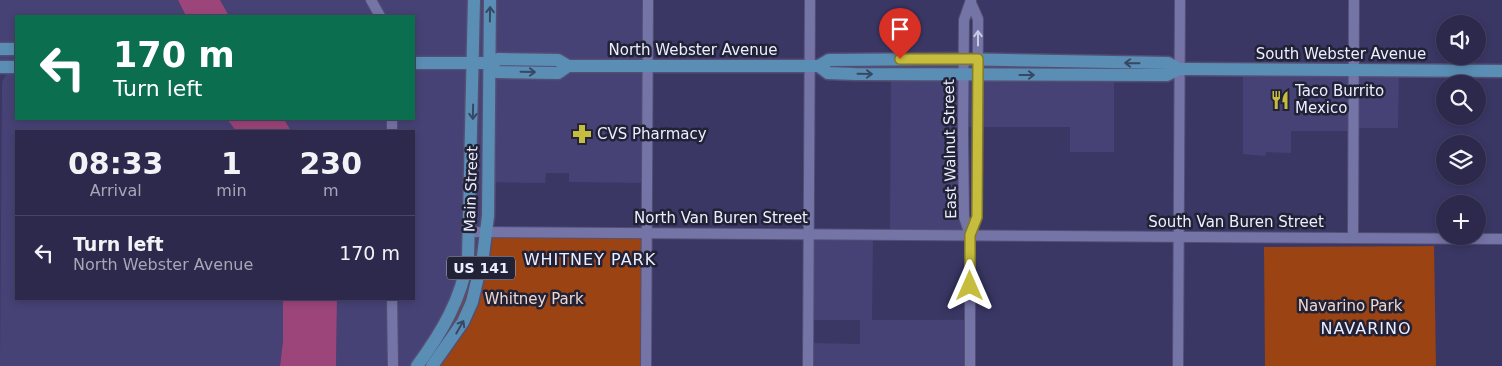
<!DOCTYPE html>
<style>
:root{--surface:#2c294c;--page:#343153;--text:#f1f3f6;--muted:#a6a6b5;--line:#484564}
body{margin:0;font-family:"DejaVu Sans",sans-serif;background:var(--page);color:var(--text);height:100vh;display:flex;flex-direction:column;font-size:19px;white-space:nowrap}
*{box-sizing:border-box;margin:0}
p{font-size:16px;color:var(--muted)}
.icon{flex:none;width:28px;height:28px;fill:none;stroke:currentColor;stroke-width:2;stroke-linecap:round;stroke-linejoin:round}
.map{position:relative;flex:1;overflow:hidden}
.sheet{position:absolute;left:15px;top:130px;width:400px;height:170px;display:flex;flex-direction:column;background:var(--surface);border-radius:0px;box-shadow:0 2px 8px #0003,0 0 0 1px var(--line)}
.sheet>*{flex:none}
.guide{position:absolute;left:15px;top:15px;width:400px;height:105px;border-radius:0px;box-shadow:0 2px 8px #0003,0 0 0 1px var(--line);background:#0b6e4f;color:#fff;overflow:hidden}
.tools{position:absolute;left:1436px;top:15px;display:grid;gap:10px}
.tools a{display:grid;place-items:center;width:50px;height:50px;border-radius:50%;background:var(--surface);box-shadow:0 2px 8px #0003,0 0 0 1px var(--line);font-size:25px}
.pin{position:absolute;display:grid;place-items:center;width:42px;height:42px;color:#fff;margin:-51px -21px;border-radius:50% 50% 50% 0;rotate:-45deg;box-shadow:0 0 5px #0007}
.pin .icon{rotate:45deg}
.me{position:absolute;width:55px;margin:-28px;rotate:0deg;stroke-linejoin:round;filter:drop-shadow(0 0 4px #0008)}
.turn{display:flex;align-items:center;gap:18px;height:105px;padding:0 15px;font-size:22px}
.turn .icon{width:65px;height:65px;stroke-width:2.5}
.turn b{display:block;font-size:35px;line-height:42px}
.eta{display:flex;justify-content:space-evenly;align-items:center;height:85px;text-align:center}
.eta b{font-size:30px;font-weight:600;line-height:35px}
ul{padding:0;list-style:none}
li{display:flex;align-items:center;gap:15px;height:75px;padding:0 15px;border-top:1px solid var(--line)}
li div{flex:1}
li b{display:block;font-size:19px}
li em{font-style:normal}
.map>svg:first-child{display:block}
</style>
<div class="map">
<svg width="1502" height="366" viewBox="0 0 1502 366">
<rect width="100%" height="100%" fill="#3a3765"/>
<g fill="#464276">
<path d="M 0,0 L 178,0 L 186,16 L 16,16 L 16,67 L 0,67 Z"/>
<path d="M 220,0 L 648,0 L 647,183 L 569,182 L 569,173 L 546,173 L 545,183 L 482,182 L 481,232 L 471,276 L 464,297 L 420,366 L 336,366 L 337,299 L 414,299 L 414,131 L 291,131 L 284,119 L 414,119 L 414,16 L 229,16 Z"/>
<path d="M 1243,70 L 1399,71 L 1398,128 L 1354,128 L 1353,131 L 1291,131 L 1291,153 L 1266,152 L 1265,156 L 1243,154 Z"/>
<path d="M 16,72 L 16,119 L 227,119 L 236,131 L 16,131 L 16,299 L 283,299 L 283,341 L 280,366 L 0,366 L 2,82 L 7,73 Z"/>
<path d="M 891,74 L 1114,75 L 1114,152 L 1070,152 L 1070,127 L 964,127 L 963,151 L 970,235 L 890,234 Z"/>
<path d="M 809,234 L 873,234 L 872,320 L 970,320 L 970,366 L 808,366 L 808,343 L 860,344 L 860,320 L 808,320 Z"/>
</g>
<g fill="#9b4312">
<path d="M 481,232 L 647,233 L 646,366 L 420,366 L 464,297 Z"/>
<path d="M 1434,246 L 1436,366 L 1265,366 L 1264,247 Z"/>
</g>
<g fill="#9c457a">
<path d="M 178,0 L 220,0 L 229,16 L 186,16 Z"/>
<path d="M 227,119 L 284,119 L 291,131 L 236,131 Z"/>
<path d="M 283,299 L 337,299 L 336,366 L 280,366 L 283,341 Z"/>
</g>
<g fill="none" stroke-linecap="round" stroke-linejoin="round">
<g stroke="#534f74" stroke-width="12">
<g id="minor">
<path d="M 371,0 L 380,16"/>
<path d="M 392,131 L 392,119"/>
<path d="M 471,232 L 1502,239"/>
<path d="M 970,235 L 964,217 L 963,134 L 964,20 L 971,0"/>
<path d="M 1353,238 L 1354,0"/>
<path d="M 392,299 L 393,366"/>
<path d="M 646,366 L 648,0"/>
<path d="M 808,366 L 810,0"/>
<path d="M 970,366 L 970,235 L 977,217 L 978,19 L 971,3"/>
<path d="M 1178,366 L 1180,0"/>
</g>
</g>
<g stroke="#534f74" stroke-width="15">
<g id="major">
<path d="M 0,49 L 16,49"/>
<path d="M 414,63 L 490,63 L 498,59 L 558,60 L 568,66"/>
<path d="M 490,63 L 497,72 L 558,73 L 568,66 L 819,66 L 829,60 L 954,59 L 1168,63 L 1179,69 L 1190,69 L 1502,71"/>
<path d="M 819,66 L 828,73 L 855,74 L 1167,75 L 1179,69"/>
<path d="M 0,67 L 16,67"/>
<path d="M 417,366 C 442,332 461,300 468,258 L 474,0"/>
<path d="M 432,366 L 463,322 L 472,302 L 483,256 L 488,216 L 490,0"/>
</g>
</g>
<use href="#minor" stroke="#7574a7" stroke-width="10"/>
<use href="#major" stroke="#5b8eb5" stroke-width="12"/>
</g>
<defs><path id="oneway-shaft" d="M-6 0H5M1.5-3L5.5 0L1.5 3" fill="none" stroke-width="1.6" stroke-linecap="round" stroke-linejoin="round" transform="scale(1.25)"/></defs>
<g stroke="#364863">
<use href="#oneway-shaft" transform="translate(490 14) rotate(-89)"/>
<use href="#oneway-shaft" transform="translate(1132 63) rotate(-179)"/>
<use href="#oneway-shaft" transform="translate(528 72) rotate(1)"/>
<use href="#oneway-shaft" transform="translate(865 74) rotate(1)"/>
<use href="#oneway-shaft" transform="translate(1027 75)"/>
<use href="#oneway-shaft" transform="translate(473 112) rotate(91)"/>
<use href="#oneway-shaft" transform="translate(460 327) rotate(-60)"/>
</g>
<use stroke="#c9c9e5" href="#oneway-shaft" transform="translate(978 38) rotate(-90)"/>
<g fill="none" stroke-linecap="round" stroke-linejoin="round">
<g stroke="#817a28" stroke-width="12">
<path id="route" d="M 900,59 L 978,59 L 977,217 L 970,235 L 970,286"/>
</g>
<use href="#route" stroke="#c6bc3d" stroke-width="9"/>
</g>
<defs>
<g id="restaurant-bare" transform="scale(1.5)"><path d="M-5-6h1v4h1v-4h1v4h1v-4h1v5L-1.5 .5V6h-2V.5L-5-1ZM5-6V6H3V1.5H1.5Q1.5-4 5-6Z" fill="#c6bc3d" stroke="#222237" stroke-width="2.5" paint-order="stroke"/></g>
<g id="pharmacy-bare" transform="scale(1.5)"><path d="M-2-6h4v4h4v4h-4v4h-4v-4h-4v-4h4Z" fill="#c6bc3d" stroke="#222237" stroke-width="2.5" paint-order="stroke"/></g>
</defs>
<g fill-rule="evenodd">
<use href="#restaurant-bare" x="1280" y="100"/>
<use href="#pharmacy-bare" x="582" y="134"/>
</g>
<g text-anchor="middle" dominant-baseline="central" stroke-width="5" stroke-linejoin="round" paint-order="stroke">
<rect fill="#222237" stroke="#b0b0c3" stroke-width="1" x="447" y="256.5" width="68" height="23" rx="4"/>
<g font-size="14" font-weight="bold" fill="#ededff">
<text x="481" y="268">US 141</text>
</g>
<g font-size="15" fill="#ededff" stroke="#222237">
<text x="693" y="50">North Webster Avenue</text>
<text x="1341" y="54">South Webster Avenue</text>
<text transform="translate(950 149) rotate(-91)">East Walnut Street</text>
<text transform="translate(471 189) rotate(-88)">Main Street</text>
<text x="721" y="218">North Van Buren Street</text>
<text x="1236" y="222">South Van Buren Street</text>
</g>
<g font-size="15" fill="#ededff" stroke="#222237" text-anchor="start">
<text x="1295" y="91">Taco Burrito<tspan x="1295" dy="17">Mexico</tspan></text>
<text x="597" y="134">CVS Pharmacy</text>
</g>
<g font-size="15" fill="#f0d6cb" stroke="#222237">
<text x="534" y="299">Whitney Park</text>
<text x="1350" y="306">Navarino Park</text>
</g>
<g font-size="16" letter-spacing="1" fill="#ededff" stroke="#222237">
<text x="590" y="259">WHITNEY PARK</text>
<text x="1366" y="328">NAVARINO</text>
</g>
</g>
</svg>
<div class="tools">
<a><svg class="icon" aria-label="sound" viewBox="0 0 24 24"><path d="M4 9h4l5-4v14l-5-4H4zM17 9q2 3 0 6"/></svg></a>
<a><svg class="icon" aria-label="search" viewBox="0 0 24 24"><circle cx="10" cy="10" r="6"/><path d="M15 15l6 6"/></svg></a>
<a><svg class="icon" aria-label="layers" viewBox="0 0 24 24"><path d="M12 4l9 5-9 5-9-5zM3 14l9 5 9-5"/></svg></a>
<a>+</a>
</div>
<div class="pin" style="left:900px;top:59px;background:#d93025"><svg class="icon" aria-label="arrive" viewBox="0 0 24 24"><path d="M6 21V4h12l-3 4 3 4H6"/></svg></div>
<svg class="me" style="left:970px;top:286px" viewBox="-20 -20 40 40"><path d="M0-17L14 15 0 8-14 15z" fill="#c6bc3d" stroke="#fff" stroke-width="4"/></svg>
<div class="guide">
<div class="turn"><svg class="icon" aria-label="left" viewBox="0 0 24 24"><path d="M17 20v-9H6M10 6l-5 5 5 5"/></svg><div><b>170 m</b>Turn left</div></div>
</div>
<section class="sheet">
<div class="eta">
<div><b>08:33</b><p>Arrival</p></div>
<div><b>1</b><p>min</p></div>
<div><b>230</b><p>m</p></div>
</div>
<ul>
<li><svg class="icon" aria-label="left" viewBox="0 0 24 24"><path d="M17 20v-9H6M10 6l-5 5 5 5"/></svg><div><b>Turn left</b><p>North Webster Avenue</p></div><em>170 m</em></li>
</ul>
</section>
</div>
